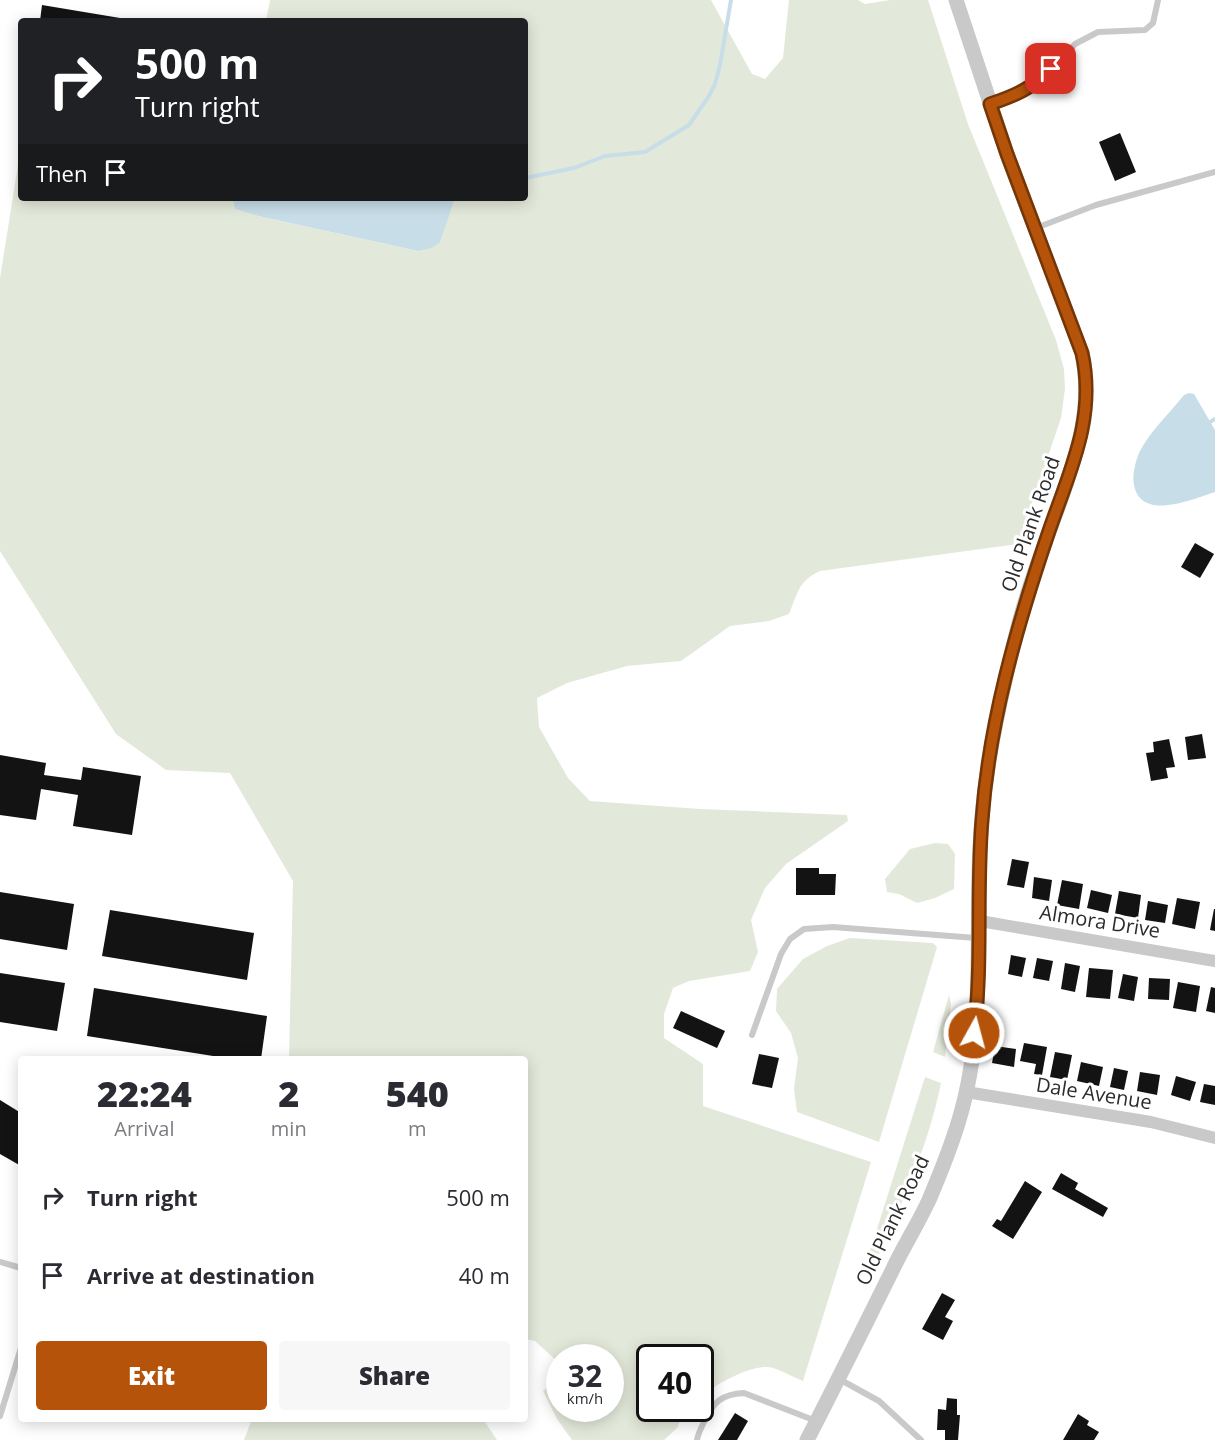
<!DOCTYPE html>
<style>
:root{--surface:#fff;--page:#f7f7f7;--text:#2b2b33;--muted:#7c7c81;--accent:#b45309}
body{margin:0;font-family:"Open Sans",sans-serif;background:var(--page);color:var(--text);height:100vh;display:flex;flex-direction:column;font-size:22px;white-space:nowrap}
*{box-sizing:border-box;margin:0}
p{font-size:20px;color:var(--muted)}
.icon{flex:none;width:33px;height:33px;fill:none;stroke:currentColor;stroke-width:2;stroke-linecap:round;stroke-linejoin:round}
.map{position:relative;flex:1;overflow:hidden}
.side{position:absolute;left:18px;top:1056px;width:510px;height:366px;display:flex;flex-direction:column;background:var(--surface);border-radius:6px;box-shadow:0 3px 15px #0003}
.side>*{flex:none}
.hud{position:absolute;left:18px;top:18px;width:510px;height:183px;border-radius:6px;box-shadow:0 3px 15px #0003;background:#202124;color:#fff;overflow:hidden}
.speed{position:absolute;left:546px;top:1344px;display:flex;gap:12px;font-size:30px;font-weight:700;text-align:center}
.speed>*{display:grid;place-content:center;width:78px;height:78px;border-radius:50%;background:var(--surface);box-shadow:0 3px 15px #0003;line-height:1}
.speed small{font-size:15px;font-weight:400}
.speed .limit{border:3px solid #111;border-radius:9px;background:#fff;color:#111}
.pin{position:absolute;display:grid;place-items:center;width:51px;height:51px;color:#fff;margin:-26px;border-radius:12px;box-shadow:0 3px 9px #0006}
.me{position:absolute;width:66px;margin:-33px;rotate:7deg;stroke-linejoin:round;filter:drop-shadow(0 0 4px #0008)}
.turn{display:flex;align-items:center;gap:21px;height:126px;padding:0 18px;font-size:27px}
.turn .icon{width:78px;height:78px;stroke-width:2.5}
.turn b{display:block;font-size:42px;line-height:51px}
.then{display:flex;align-items:center;height:57px;padding:0 18px;background:#0003;gap:12px;font-size:22px}
.eta{display:flex;justify-content:space-evenly;align-items:center;height:102px;text-align:center}
.eta b{font-size:36px;font-weight:800;line-height:42px}
.button{display:flex;gap:12px;margin-top:auto;padding:12px 18px}
.button a{flex:1;height:69px;border-radius:6px;background:var(--accent);color:#fff;font-size:24px;font-weight:800;line-height:69px;text-align:center}
.button a+a{background:var(--page);color:var(--text)}
ul{padding:0;list-style:none}
li{display:flex;align-items:center;gap:18px;height:78px;padding:0 18px}
li div{flex:1}
li b{display:block;font-size:22px}
li em{font-style:normal}
.map>svg:first-child{display:block}
</style>
<div class="map">
<svg width="1215" height="1440" viewBox="0 0 1215 1440">
<rect width="100%" height="100%" fill="#fff"/>
<g fill="#e3e9da">
<path d="M 270,0 L 711,0 L 752,74 L 765,79 L 783,58 L 789,0 L 858,0 L 865,4 L 890,0 L 928,0 L 968,124 L 1056,340 L 1064,369 L 1065,389 L 1061,418 L 1018,544 L 820,571 C 798,581 798,593 789,614 L 769,621 L 730,626 L 681,661 L 627,666 L 567,683 L 537,698 L 539,727 L 568,778 L 590,801 L 700,809 L 847,815 L 848,821 L 786,864 L 765,888 L 751,920 L 758,952 L 750,971 L 689,981 L 673,988 L 664,1014 L 664,1038 L 703,1064 L 703,1106 L 871,1162 L 803,1381 C 793,1377 783,1371 773,1368 C 755,1362 714,1385 701,1397 L 700,1358 L 650,1358 L 650,1408 L 687,1409 L 684,1412 L 677,1428 L 664,1440 L 572,1440 L 557,1419 L 543,1391 L 559,1377 L 560,1408 L 610,1408 L 610,1358 L 560,1358 L 559,1363 L 535,1341 L 525,1339 L 525,1059 L 289,1059 L 293,881 L 230,773 L 166,770 L 116,734 L 0,551 L 0,278 L 21,146 L 21,198 L 232,198 L 235,209 L 258,216 L 418,251 L 447,218 L 455,198 L 525,198 L 525,21 L 266,21 Z"/>
<path d="M 935,843 L 948,844 L 955,854 L 954,889 L 935,898 L 917,903 L 899,894 L 887,892 L 885,879 L 910,849 Z"/>
<path d="M 850,938 L 933,943 L 937,947 L 879,1142 L 797,1112 L 794,1089 L 798,1058 L 791,1033 L 776,1011 L 777,989 L 803,959 L 827,946 Z"/>
<path d="M 949,995 L 951,1004 L 945,1057 L 933,1052 Z"/>
<path d="M 925,1077 L 941,1083 C 928,1148 900,1208 872,1269 L 866,1275 L 864,1270 Z"/>
<path d="M 252,1419 L 483,1419 L 497,1440 L 244,1440 Z"/>
</g>
<g fill="#c7dde7">
<path d="M 232,198 L 455,198 L 440,242 L 432,248 L 418,251 L 258,216 L 235,209 Z"/>
<path d="M 1189,393 L 1194,394 L 1215,430 L 1215,492 C 1193,499 1141,522 1134,485 C 1132,475 1135,463 1139,453 C 1150,431 1169,414 1184,395 Z"/>
</g>
<g fill="none" stroke-linecap="round" stroke-linejoin="round">
<g stroke="#c7dde7" stroke-width="4">
<path d="M 525,178 L 574,168 L 605,156 L 645,152 L 689,125 L 709,96 L 715,84 L 720,65 L 731,0"/>
<path d="M 1207,424 L 1215,419"/>
</g>
</g>
<g fill="#131313">
<path d="M 42,5 L 132,20 L 132,21 L 40,21 Z"/>
<path d="M 1120,133 L 1136,172 L 1115,181 L 1099,142 Z"/>
<path d="M 1195,543 L 1214,554 L 1200,578 L 1181,567 Z"/>
<path d="M 1202,734 L 1206,758 L 1188,760 L 1185,737 Z"/>
<path d="M 1169,739 L 1175,767 L 1166,768 L 1168,778 L 1151,781 L 1146,753 L 1154,752 L 1153,742 Z"/>
<path d="M 0,755 L 46,763 L 44,775 L 81,780 L 83,767 L 141,776 L 132,835 L 73,826 L 78,795 L 41,789 L 36,820 L 0,815 Z"/>
<path d="M 1012,859 L 1029,862 L 1024,888 L 1007,885 Z"/>
<path d="M 796,868 L 819,868 L 819,874 L 836,874 L 835,895 L 796,895 Z"/>
<path d="M 1034,877 L 1052,880 L 1049,901 L 1032,898 Z"/>
<path d="M 1062,880 L 1083,884 L 1079,909 L 1057,905 Z"/>
<path d="M 1091,890 L 1112,895 L 1108,913 L 1087,908 Z"/>
<path d="M 1119,891 L 1141,895 L 1138,918 L 1115,914 Z"/>
<path d="M 0,892 L 74,904 L 67,950 L 0,939 Z"/>
<path d="M 1177,898 L 1200,902 L 1195,929 L 1172,924 Z"/>
<path d="M 1148,901 L 1168,905 L 1165,923 L 1145,920 Z"/>
<path d="M 1214,909 L 1215,909 L 1215,931 L 1210,930 Z"/>
<path d="M 110,910 L 254,933 L 247,980 L 102,956 Z"/>
<path d="M 1011,955 L 1026,958 L 1022,977 L 1008,974 Z"/>
<path d="M 1037,958 L 1053,961 L 1049,981 L 1033,978 Z"/>
<path d="M 1065,963 L 1080,966 L 1075,992 L 1061,989 Z"/>
<path d="M 1089,968 L 1113,970 L 1110,999 L 1086,997 Z"/>
<path d="M 0,973 L 65,983 L 57,1031 L 0,1022 Z"/>
<path d="M 1123,974 L 1138,977 L 1134,1001 L 1118,998 Z"/>
<path d="M 1149,978 L 1170,979 L 1169,1000 L 1148,999 Z"/>
<path d="M 1178,982 L 1200,986 L 1196,1012 L 1173,1008 Z"/>
<path d="M 1211,987 L 1215,988 L 1215,1013 L 1206,1011 Z"/>
<path d="M 94,988 L 267,1016 L 261,1059 L 232,1059 L 87,1036 Z"/>
<path d="M 681,1011 L 725,1031 L 717,1048 L 673,1028 Z"/>
<path d="M 1024,1043 L 1047,1047 L 1042,1075 L 1034,1074 L 1036,1064 L 1020,1061 Z"/>
<path d="M 995,1046 L 1016,1049 L 1014,1067 L 992,1063 Z"/>
<path d="M 1055,1052 L 1072,1055 L 1067,1080 L 1050,1077 Z"/>
<path d="M 759,1054 L 779,1058 L 772,1088 L 752,1084 Z"/>
<path d="M 1081,1062 L 1103,1067 L 1099,1086 L 1077,1081 Z"/>
<path d="M 1114,1068 L 1128,1071 L 1124,1090 L 1110,1087 Z"/>
<path d="M 1140,1072 L 1160,1075 L 1157,1095 L 1137,1091 Z"/>
<path d="M 1176,1076 L 1196,1082 L 1190,1101 L 1171,1095 Z"/>
<path d="M 1204,1084 L 1215,1086 L 1215,1105 L 1200,1102 Z"/>
<path d="M 0,1100 L 21,1113 L 21,1166 L 0,1154 Z"/>
<path d="M 1061,1173 L 1078,1183 L 1075,1189 L 1108,1208 L 1103,1217 L 1052,1189 Z"/>
<path d="M 1025,1181 L 1042,1192 L 1013,1239 L 992,1226 L 997,1219 L 1001,1221 Z"/>
<path d="M 942,1293 L 955,1300 L 945,1317 L 953,1321 L 943,1340 L 922,1329 Z"/>
<path d="M 947,1398 L 957,1399 L 957,1415 L 960,1415 L 958,1440 L 945,1440 L 945,1430 L 937,1430 L 938,1409 L 946,1410 Z"/>
<path d="M 735,1413 L 748,1421 L 737,1440 L 718,1440 Z"/>
<path d="M 1078,1414 L 1089,1421 L 1087,1425 L 1099,1432 L 1094,1440 L 1063,1440 Z"/>
</g>
<g fill="none" stroke-linecap="round" stroke-linejoin="round">
<g stroke="#c9c9c9" stroke-width="6">
<path d="M 991,104 L 1021,93 L 1039,82 L 1075,44 L 1098,32 L 1145,30 L 1153,23 L 1158,0"/>
<path d="M 1036,228 L 1096,205 L 1215,172"/>
<path d="M 752,1035 L 781,954 L 790,939 L 804,929 L 833,927 L 976,938"/>
<path d="M 0,1262 L 21,1268"/>
<path d="M 839,1379 L 879,1401 L 921,1440"/>
<path d="M 0,1416 L 21,1348"/>
<path d="M 697,1440 C 698,1434 701,1428 704,1422 C 713,1402 722,1394 744,1393 L 816,1421"/>
</g>
<g stroke="#c9c9c9" stroke-width="12">
<path d="M 980,921 L 1215,961"/>
<path d="M 966,1092 L 1151,1122 L 1215,1138"/>
</g>
<path stroke="#c9c9c9" stroke-width="15" d="M 807,1440 C 836,1384 864,1327 892,1271 C 903,1247 918,1224 929,1200 C 940,1174 951,1147 959,1120 C 986,1031 975,938 980,847 C 983,776 998,707 1015,639 C 1025,596 1041,554 1056,513 C 1075,460 1094,410 1082,353 L 1007,154 L 956,0"/>
</g>
<g fill="none" stroke-linecap="round" stroke-linejoin="round">
<g stroke="#753606" stroke-width="15">
<path id="route" d="M 974,1033 C 983,962 976,891 982,820 C 989,723 1016,629 1047,537 C 1068,474 1097,420 1082,353 L 1007,154 L 990,104 C 1014,96 1033,88 1051,69"/>
</g>
<use href="#route" stroke="#b45309" stroke-width="10"/>
</g>
<g text-anchor="middle" dominant-baseline="central" stroke-width="6" stroke-linejoin="round" paint-order="stroke">
<g font-size="20" fill="#2c2c2c" stroke="#fff">
<text transform="translate(1030 524) rotate(-71)">Old Plank Road</text>
<text transform="translate(1100 921) rotate(9)">Almora Drive</text>
<text transform="translate(1094 1093) rotate(9)">Dale Avenue</text>
<text transform="translate(892 1220) rotate(-64)">Old Plank Road</text>
</g>
</g>
</svg>
<div class="speed"><div>32<small>km/h</small></div><div class="limit">40</div></div>
<div class="pin" style="left:1051px;top:69px;background:#d93025"><svg class="icon" aria-label="arrive" viewBox="0 0 24 24"><path d="M6 21V4h12l-3 4 3 4H6"/></svg></div>
<svg class="me" style="left:974px;top:1033px" viewBox="-20 -20 40 40"><circle r="17" fill="#b45309" stroke="#fff" stroke-width="3"/><path d="M0-11L8 9 0 5-8 9z" fill="#fff"/></svg>
<div class="hud">
<div class="turn"><svg class="icon" aria-label="right" viewBox="0 0 24 24"><path d="M7 20v-9h11M14 6l5 5-5 5"/></svg><div><b>500 m</b>Turn right</div></div>
<div class="then">Then<svg class="icon" aria-label="arrive" viewBox="0 0 24 24"><path d="M6 21V4h12l-3 4 3 4H6"/></svg></div>
</div>
<section class="side">
<div class="eta">
<div><b>22:24</b><p>Arrival</p></div>
<div><b>2</b><p>min</p></div>
<div><b>540</b><p>m</p></div>
</div>
<ul>
<li><svg class="icon" aria-label="right" viewBox="0 0 24 24"><path d="M7 20v-9h11M14 6l5 5-5 5"/></svg><div><b>Turn right</b></div><em>500 m</em></li>
<li><svg class="icon" aria-label="arrive" viewBox="0 0 24 24"><path d="M6 21V4h12l-3 4 3 4H6"/></svg><div><b>Arrive at destination</b></div><em>40 m</em></li>
</ul>
<div class="button"><a>Exit</a><a>Share</a></div>
</section>
</div>
